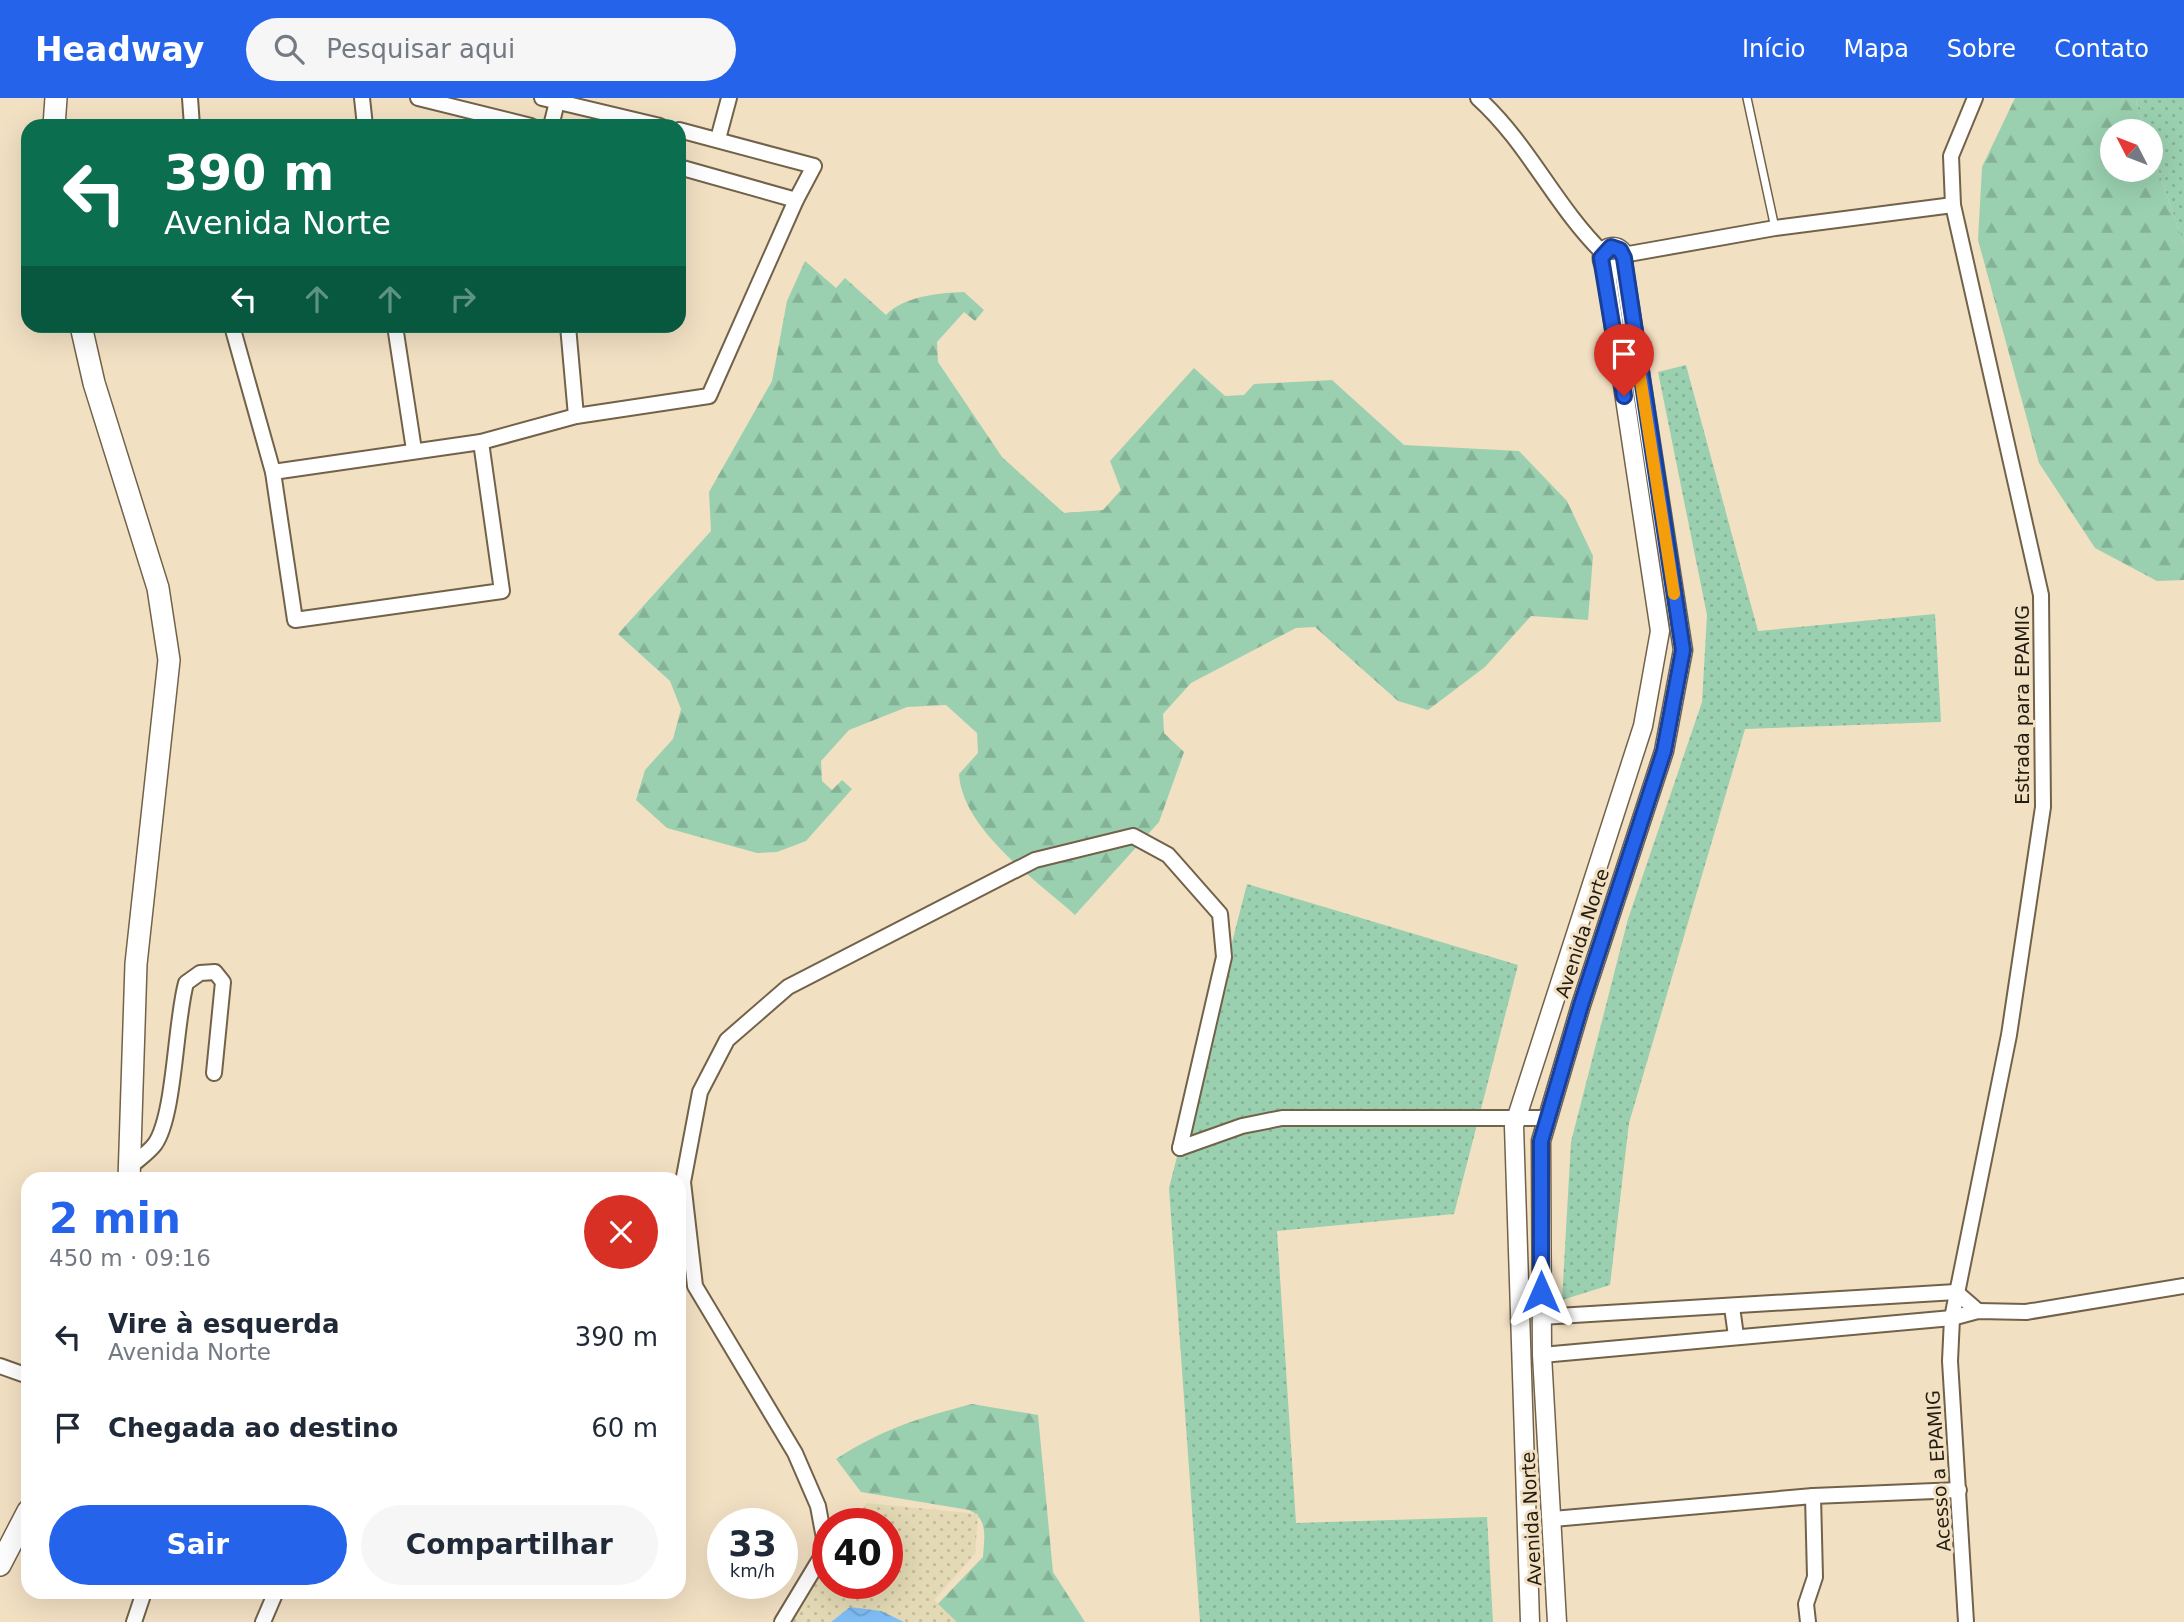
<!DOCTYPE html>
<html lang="pt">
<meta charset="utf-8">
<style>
:root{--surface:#fff;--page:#f6f6f7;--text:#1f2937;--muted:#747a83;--accent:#2563eb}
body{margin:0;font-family:"DejaVu Sans",sans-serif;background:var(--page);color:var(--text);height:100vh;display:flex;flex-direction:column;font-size:26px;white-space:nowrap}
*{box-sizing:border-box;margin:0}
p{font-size:23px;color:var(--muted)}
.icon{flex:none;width:38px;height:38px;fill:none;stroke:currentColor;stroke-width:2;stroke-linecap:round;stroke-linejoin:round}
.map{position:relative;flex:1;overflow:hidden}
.drawer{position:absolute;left:21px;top:1074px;width:665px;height:427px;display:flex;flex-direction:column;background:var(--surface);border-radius:21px;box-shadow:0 7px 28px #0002}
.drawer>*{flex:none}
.hud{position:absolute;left:21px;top:21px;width:665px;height:214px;border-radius:21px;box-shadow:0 7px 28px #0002;background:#0b6e4f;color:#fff;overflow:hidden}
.needle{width:46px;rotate:312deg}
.controls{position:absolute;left:2100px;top:21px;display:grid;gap:14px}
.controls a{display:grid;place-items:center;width:63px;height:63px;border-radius:50%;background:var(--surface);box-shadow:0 7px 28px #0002;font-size:35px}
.speed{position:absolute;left:707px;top:1410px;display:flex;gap:14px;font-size:35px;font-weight:700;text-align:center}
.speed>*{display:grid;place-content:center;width:91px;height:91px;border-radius:50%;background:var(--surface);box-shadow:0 7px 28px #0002;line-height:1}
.speed small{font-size:18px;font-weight:400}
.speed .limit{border:10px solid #d22;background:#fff;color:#111}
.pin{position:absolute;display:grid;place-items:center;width:60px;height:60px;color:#fff;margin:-72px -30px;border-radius:50% 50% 50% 0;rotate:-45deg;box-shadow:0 0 7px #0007}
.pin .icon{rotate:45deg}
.me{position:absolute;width:77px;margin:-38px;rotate:0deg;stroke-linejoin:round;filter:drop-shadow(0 0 5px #0008)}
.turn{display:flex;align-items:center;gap:24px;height:147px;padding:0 28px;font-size:32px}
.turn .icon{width:91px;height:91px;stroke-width:2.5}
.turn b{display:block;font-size:49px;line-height:60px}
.lanes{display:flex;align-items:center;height:66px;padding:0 28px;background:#0003;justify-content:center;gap:35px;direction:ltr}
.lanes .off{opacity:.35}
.round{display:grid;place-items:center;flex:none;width:74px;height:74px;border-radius:37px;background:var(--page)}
.overview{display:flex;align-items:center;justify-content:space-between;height:119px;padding:0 28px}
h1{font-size:42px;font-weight:600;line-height:52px;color:var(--accent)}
.action{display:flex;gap:14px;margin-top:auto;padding:14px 28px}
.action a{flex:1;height:80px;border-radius:42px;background:var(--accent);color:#fff;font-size:28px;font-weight:600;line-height:80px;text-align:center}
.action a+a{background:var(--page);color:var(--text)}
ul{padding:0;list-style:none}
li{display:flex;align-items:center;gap:21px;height:91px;padding:0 28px}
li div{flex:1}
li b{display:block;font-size:26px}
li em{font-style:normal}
header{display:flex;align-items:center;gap:42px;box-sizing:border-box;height:98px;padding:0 35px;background:var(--accent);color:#fff}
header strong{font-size:33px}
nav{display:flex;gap:38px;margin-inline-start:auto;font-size:24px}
.search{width:490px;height:63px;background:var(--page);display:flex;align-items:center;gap:18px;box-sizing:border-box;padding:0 24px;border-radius:38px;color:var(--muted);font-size:26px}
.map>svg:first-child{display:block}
</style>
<header>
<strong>Headway</strong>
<div class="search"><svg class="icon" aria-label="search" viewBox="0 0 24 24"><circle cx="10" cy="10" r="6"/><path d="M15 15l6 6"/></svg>Pesquisar aqui</div>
<nav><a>Início</a><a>Mapa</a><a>Sobre</a><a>Contato</a></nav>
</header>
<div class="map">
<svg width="2184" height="1524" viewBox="0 0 2184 1524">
<defs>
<pattern id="grass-dots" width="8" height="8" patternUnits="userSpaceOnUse" patternTransform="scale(1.75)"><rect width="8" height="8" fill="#9ad0af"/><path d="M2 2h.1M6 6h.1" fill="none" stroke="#84b296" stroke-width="1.8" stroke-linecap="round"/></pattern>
<pattern id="forest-firs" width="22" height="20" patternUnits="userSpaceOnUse" patternTransform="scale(1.75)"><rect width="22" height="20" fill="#9ad0af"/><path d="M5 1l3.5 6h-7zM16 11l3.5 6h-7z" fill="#84b296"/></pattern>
<pattern id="sand-dots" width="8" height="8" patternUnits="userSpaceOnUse" patternTransform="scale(1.75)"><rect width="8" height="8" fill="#e3d9b4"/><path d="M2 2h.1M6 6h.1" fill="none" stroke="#c2ba9a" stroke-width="1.8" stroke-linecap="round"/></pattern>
<pattern id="water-waves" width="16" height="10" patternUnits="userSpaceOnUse" patternTransform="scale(1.75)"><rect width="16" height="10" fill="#80bef7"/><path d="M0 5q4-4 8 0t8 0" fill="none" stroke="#6ea3d3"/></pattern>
</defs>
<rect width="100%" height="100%" fill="#f2e0c3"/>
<g fill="url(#grass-dots)">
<path d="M 2138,0 L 2184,0 L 2184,147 L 2151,51 L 2151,33 L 2145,33 L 2136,4 Z"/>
<path d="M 1686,267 L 1758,533 L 1935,516 L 1941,624 L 1745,631 L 1629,1025 L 1610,1187 L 1562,1202 L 1571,1044 L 1628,821 L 1702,604 L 1707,517 L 1658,274 Z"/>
<path d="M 1247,786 L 1518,867 L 1454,1116 L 1277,1133 L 1296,1425 L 1487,1419 L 1493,1524 L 1200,1524 L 1169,1090 Z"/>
</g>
<g fill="url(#forest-firs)">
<path d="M 2015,0 L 2138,0 L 2136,4 L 2145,33 L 2112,33 L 2112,72 L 2151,72 L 2151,51 L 2184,147 L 2184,482 L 2157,483 L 2095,450 L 2039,365 L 1978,142 L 1982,69 Z"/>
<path d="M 805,163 L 836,190 L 845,180 L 886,217 C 904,198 939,195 964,194 L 984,212 L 975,223 L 964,214 L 937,244 L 938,264 L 1002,359 L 1064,415 L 1103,412 L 1121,392 L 1110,363 L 1194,270 L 1225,298 L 1244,297 L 1254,286 L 1332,282 L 1404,347 L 1519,353 L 1567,403 L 1593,458 L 1588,522 L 1531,518 L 1485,569 L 1428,612 L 1398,603 L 1315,529 L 1296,530 L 1191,585 L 1163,616 L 1164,635 L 1184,654 L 1159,724 L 1075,817 C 1036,782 962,731 959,676 L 978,655 L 977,635 L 946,607 L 907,609 L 849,632 L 821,663 L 822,683 L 832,692 L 842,682 L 852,691 L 806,743 L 777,754 L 757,755 L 667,730 L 636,702 L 645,672 L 673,641 L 681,611 L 670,583 L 618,536 L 711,433 L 709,394 L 772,283 L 787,203 Z"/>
<path d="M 972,1306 L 1038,1317 L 1053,1474 L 1085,1524 L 951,1524 L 934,1510 L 983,1459 C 984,1440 989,1421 969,1412 L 861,1394 L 836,1361 C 883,1331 918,1320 972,1306 Z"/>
</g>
<path fill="url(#sand-dots)" d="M 867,1405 L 978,1416 L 975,1456 L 934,1502 L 957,1524 L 787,1524 L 828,1449 L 828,1486 L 887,1486 L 887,1426 L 848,1426 Z"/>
<path fill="url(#water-waves)" d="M 850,1509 L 881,1513 L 904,1524 L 831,1524 Z"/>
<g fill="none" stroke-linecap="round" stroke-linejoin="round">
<g stroke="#726249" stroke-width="10">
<path id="service" d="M 1747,0 L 1775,130"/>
</g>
<g stroke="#726249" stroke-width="18">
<g id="minor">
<path d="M 190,0 L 192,28"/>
<path d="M 362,0 L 365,28"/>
<path d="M 418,0 L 531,28"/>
<path d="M 542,0 L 660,28"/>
<path d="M 1478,0 C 1528,45 1555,108 1603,155"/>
<path d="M 551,28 L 558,0"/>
<path d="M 718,41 L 729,0"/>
<path d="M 679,69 L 796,102"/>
<path d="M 1623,157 L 1775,130 L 1953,107"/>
<path d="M 232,228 L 273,374 L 295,522 L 502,493 L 481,344"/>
<path d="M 395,228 L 414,352"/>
<path d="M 568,228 L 576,318"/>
<path d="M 273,374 L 481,344 L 576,318 L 709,298 L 796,102 L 814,68 L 679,32"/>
<path d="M 1180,1050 L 1242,1028 L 1282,1020 L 1547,1020"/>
<path d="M 131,1068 C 139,1061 149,1054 155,1046 C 175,1017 175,925 186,885 L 200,875 L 215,874 L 223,884 L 214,975"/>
<path d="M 1732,1209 L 1736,1238"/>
<path d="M 1541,1219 L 1956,1194 L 1978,1213"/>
<path d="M 1542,1257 L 1952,1220 L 1978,1213 L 2026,1214 L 2184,1188"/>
<path d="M 0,1268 L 28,1278"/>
<path d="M 1553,1421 L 1813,1398"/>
<path d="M 134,1524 L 144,1494"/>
<path d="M 263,1524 L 275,1496"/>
<path d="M 782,1524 L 826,1451 L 818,1408 L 795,1355 L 695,1188 L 683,1084 L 700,994 L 727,942 L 788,889 L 1035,762 L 1133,738 L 1168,757 L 1220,816 L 1224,859 L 1180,1050"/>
<path d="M 1808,1524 L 1806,1506 L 1815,1479 L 1813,1398 L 1959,1392"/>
<path d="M 1966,1524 L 1950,1263 L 1952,1220 L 2009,937 L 2043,709 L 2041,497 L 1953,107 L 1951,58 L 1975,0"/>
</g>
</g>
<g stroke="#726249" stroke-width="21">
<g id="tertiary">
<circle cx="1613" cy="160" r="11"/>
<path d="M 1530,1524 L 1514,1028 L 1643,628 L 1660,533 L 1605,168"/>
<path d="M 1557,1524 L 1542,1257 L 1541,1043 L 1581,907 L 1664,653 L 1683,552 L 1623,166"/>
</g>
</g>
<g stroke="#726249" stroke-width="24">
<g id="secondary">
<path d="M 54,28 L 56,0"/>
<path d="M 81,228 L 94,285 L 158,490 L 169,562 L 136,866 L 129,1082"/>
<path d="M 0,1467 L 28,1413"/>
</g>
</g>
<use href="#service" stroke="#fff" stroke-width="7"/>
<use href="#minor" stroke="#fff" stroke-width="14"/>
<use href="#tertiary" stroke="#fff" stroke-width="18"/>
<use href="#secondary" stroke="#fff" stroke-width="21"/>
</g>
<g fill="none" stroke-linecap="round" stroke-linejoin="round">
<g stroke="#184099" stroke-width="18">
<path id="route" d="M 1541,1194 L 1541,1043 L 1581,907 L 1664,653 L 1683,552 L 1624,160 L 1620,152 L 1611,149 L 1601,160 L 1624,298"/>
</g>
<use href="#route" stroke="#2563eb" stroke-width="12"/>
<path stroke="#f59e0b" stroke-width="12" d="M 1636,252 L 1674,496"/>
</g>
<g text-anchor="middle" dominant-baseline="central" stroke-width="6" stroke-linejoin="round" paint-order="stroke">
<g font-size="19" fill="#221c11" stroke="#f2e0c3">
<text transform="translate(2022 607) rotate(-90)">Estrada para EPAMIG</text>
<text transform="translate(1582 835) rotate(-72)">Avenida Norte</text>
<text transform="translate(1938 1373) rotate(-94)">Acesso a EPAMIG</text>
<text transform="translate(1531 1421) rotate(-93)">Avenida Norte</text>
</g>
</g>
</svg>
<div class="controls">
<a><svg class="needle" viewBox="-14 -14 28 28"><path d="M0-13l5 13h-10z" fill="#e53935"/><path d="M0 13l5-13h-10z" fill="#747a83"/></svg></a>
</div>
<div class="speed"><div>33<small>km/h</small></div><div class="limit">40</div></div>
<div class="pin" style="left:1624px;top:298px;background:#d93025"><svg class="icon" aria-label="arrive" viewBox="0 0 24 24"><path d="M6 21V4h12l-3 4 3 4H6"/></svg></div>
<svg class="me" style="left:1541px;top:1194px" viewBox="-20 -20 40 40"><path d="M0-17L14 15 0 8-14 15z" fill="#2563eb" stroke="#fff" stroke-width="4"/></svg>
<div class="hud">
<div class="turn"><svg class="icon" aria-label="left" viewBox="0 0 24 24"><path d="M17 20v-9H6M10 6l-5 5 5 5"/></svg><div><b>390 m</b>Avenida Norte</div></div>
<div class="lanes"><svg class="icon" aria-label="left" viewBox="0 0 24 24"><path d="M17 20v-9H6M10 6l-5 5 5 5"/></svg><svg class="icon off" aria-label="ahead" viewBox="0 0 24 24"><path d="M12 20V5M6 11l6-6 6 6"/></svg><svg class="icon off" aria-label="ahead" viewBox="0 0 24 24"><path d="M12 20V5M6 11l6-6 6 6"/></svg><svg class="icon off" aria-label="right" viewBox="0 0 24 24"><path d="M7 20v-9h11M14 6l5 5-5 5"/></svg></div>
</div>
<section class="drawer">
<div class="overview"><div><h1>2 min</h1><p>450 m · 09:16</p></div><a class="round" style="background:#d93025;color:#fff"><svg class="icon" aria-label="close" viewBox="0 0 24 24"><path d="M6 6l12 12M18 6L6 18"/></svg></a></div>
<ul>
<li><svg class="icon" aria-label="left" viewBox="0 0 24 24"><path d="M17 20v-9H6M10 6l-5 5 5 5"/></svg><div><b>Vire à esquerda</b><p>Avenida Norte</p></div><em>390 m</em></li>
<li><svg class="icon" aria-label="arrive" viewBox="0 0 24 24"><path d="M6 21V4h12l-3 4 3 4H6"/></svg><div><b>Chegada ao destino</b></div><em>60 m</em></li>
</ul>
<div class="action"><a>Sair</a><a>Compartilhar</a></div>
</section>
</div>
